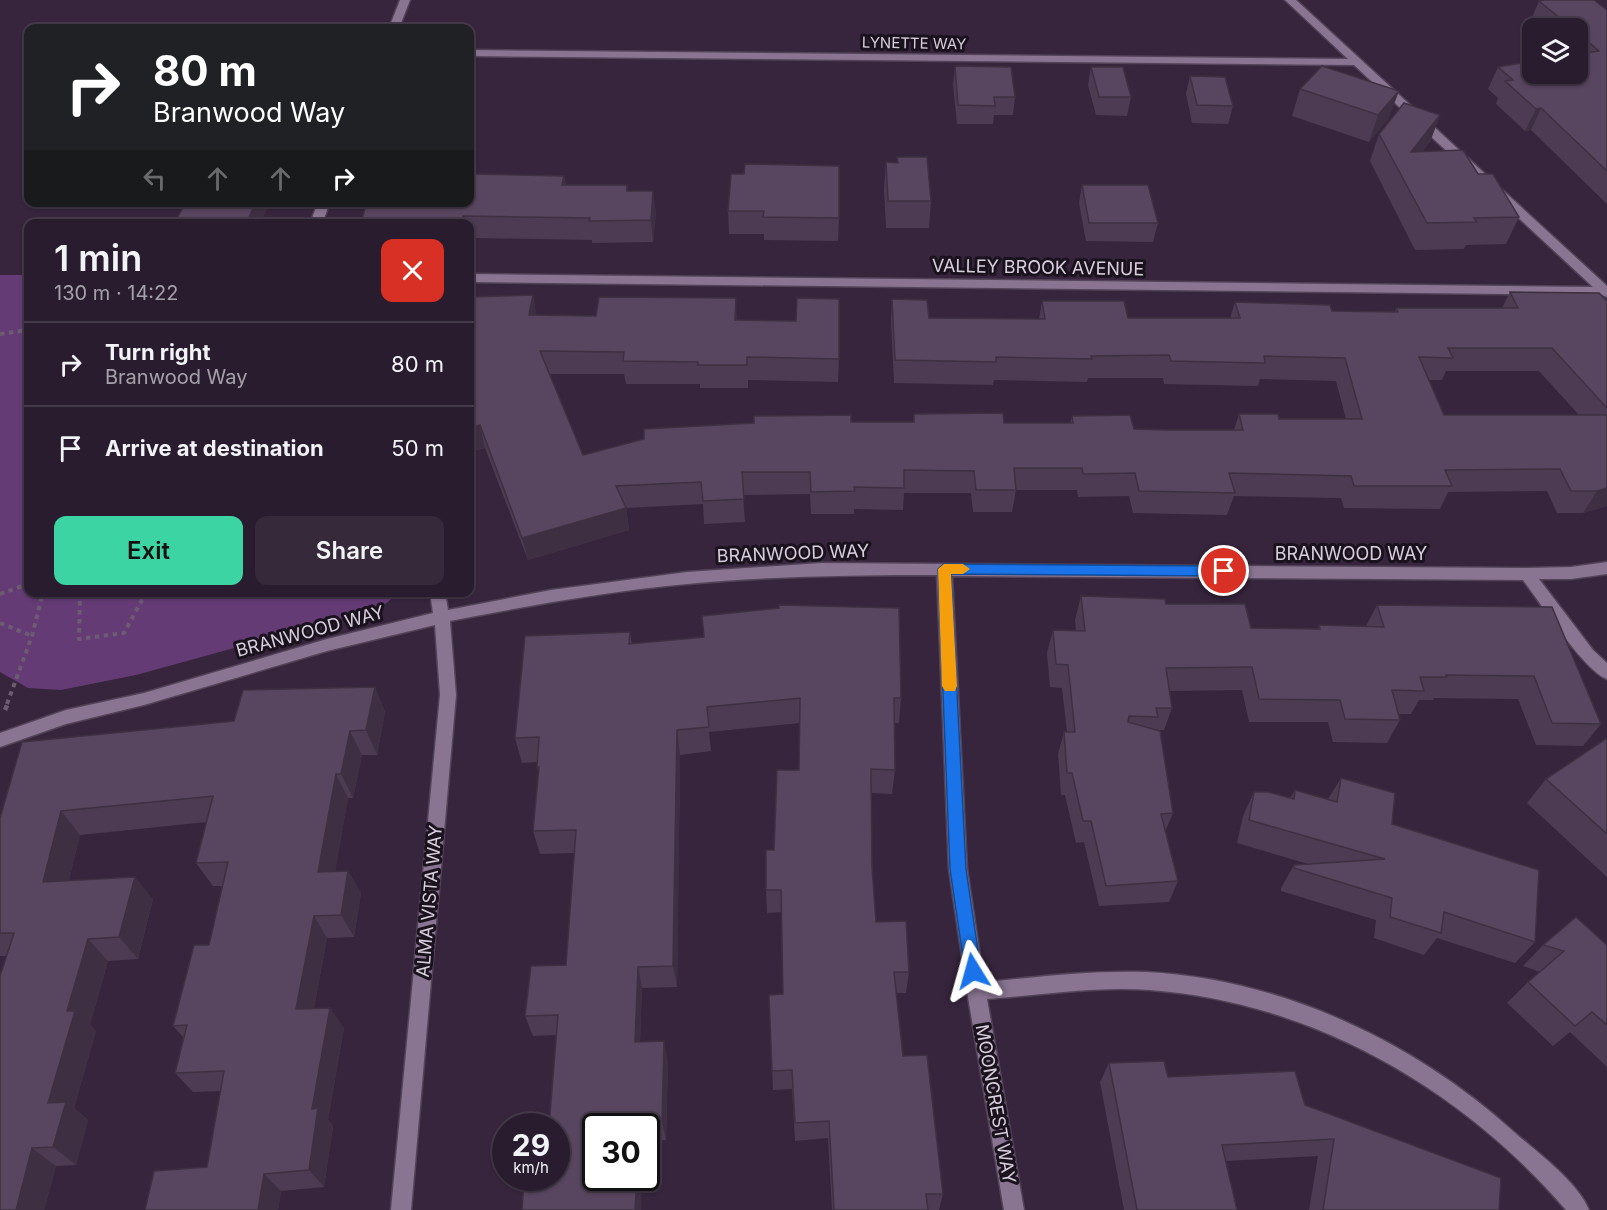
<!DOCTYPE html>
<meta charset="utf-8">
<style>
:root{--surface:#291c2e;--page:#35293a;--text:#f1f3f6;--muted:#a5a1aa;--line:#453a4a;--accent:#3dd4a3}
body{margin:0;font-family:Inter,sans-serif;background:var(--page);color:var(--text);height:100vh;display:flex;flex-direction:column;font-size:22px;white-space:nowrap}
*{box-sizing:border-box;margin:0}
p{font-size:20px;color:var(--muted)}
.icon{flex:none;width:33px;height:33px;fill:none;stroke:currentColor;stroke-width:2;stroke-linecap:round;stroke-linejoin:round}
.map{position:relative;flex:1;overflow:hidden}
.side{position:absolute;left:24px;top:219px;width:450px;height:378px;display:flex;flex-direction:column;background:var(--surface);border-radius:12px;box-shadow:0 2px 4px #0004,0 0 0 2px var(--line)}
.side>*{flex:none}
.banner{position:absolute;left:24px;top:24px;width:450px;height:183px;border-radius:12px;box-shadow:0 2px 4px #0004,0 0 0 2px var(--line);background:#202124;color:#fff;overflow:hidden}
.buttons{position:absolute;left:1522px;top:18px;display:grid;gap:12px}
.buttons a{display:grid;place-items:center;width:66px;height:66px;border-radius:12px;background:var(--surface);box-shadow:0 2px 4px #0004,0 0 0 2px var(--line);font-size:30px}
.speed{position:absolute;left:492px;top:1113px;display:flex;gap:12px;font-size:30px;font-weight:700;text-align:center}
.speed>*{display:grid;place-content:center;width:78px;height:78px;border-radius:50%;background:var(--surface);box-shadow:0 2px 4px #0004,0 0 0 2px var(--line);line-height:1}
.speed small{font-size:15px;font-weight:400}
.speed .limit{border:3px solid #111;border-radius:9px;background:#fff;color:#111}
.pin{position:absolute;display:grid;place-items:center;width:51px;height:51px;color:#fff;margin:-26px;border:3px solid #fff;border-radius:50%;box-shadow:0 2px 6px #0007}
.me{position:absolute;width:66px;margin:-33px;rotate:352deg;stroke-linejoin:round;filter:drop-shadow(0 0 4px #0008)}
.turn{display:flex;align-items:center;gap:21px;height:126px;padding:0 30px;font-size:27px}
.turn .icon{width:78px;height:78px;stroke-width:2.5}
.turn b{display:block;font-size:42px;line-height:51px}
.lanes{display:flex;align-items:center;height:57px;padding:0 30px;background:#0003;justify-content:center;gap:30px;direction:ltr}
.lanes .off{opacity:.35}
.round{display:grid;place-items:center;flex:none;width:63px;height:63px;border-radius:12px;background:var(--page)}
.headline{display:flex;align-items:center;justify-content:space-between;height:102px;padding:0 30px}
h1{font-size:36px;font-weight:600;line-height:45px}
.button{display:flex;gap:12px;margin-top:auto;padding:12px 30px}
.button a{flex:1;height:69px;border-radius:12px;background:var(--accent);color:#111;font-size:24px;font-weight:600;line-height:69px;text-align:center}
.button a+a{background:var(--page);color:var(--text)}
ul{padding:0;list-style:none}
li{display:flex;align-items:center;gap:18px;height:84px;padding:0 30px;border-top:2px solid var(--line)}
li div{flex:1}
li b{display:block;font-size:22px}
li em{font-style:normal}
.map>svg:first-child{display:block}
</style>
<div class="map">
<svg width="1607" height="1210" viewBox="0 0 1607 1210">
<rect width="100%" height="100%" fill="#37253d"/>
<path fill="#653b75" d="M 0,275 L 28,275 L 28,592 L 399,593 L 380,608 L 136,675 L 61,690 L 28,688 L 0,672 Z"/>
<g fill="none" stroke-linecap="round" stroke-linejoin="round">
<g stroke="#524358" stroke-width="3">
<g id="minor">
<path d="M 400,0 L 410,0 L 399,28 L 389,28 Z"/>
<path d="M 1285,0 L 1296,0 L 1607,286 L 1607,297 L 1602,295 L 470,282 L 470,274 L 1593,287 L 1354,65 L 470,56 L 470,50 L 1348,59 Z"/>
<path d="M 318,202 L 330,202 L 322,224 L 310,224 Z"/>
<path d="M 1607,562 L 1607,574 L 1571,579 L 1539,579 L 1593,650 L 1607,663 L 1607,679 C 1585,672 1539,601 1523,580 L 952,576 L 967,869 L 984,982 C 1038,977 1092,970 1147,972 C 1282,979 1415,1042 1514,1132 C 1537,1152 1578,1182 1589,1210 L 1566,1210 C 1461,1088 1312,1002 1150,990 C 1096,986 1041,995 987,999 L 1024,1210 L 1004,1210 L 967,991 L 949,869 L 937,575 C 854,575 771,576 687,584 C 608,591 528,606 450,621 L 456,695 L 411,1210 L 391,1210 L 440,695 L 435,625 L 327,651 L 144,705 L 66,724 L 0,747 L 0,733 L 66,710 L 144,693 L 327,639 L 433,613 L 430,592 L 445,592 L 448,610 L 551,590 L 687,572 L 822,563 L 1527,568 L 1571,567 Z"/>
</g>
</g>
<g stroke="#6c5c71" stroke-width="4" stroke-dasharray="4.5 4.5" stroke-linecap="butt">
<path d="M 0,334 L 28,330"/>
<path d="M 80,592 L 79,639 L 124,633 L 142,600 L 157,592"/>
<path d="M 0,594 L 28,584"/>
<path d="M 0,623 L 32,636"/>
<path d="M 7,704 L 32,636 L 43,592"/>
</g>
<path stroke="#6c5c71" stroke-width="4.5" stroke-dasharray="5 5" stroke-linecap="butt" d="M 5,710 L 8,703"/>
<use href="#minor" fill="#897491" fill-rule="evenodd"/>
</g>
<g fill="#4c3b52" fill-rule="evenodd">
<path d="M 1539,1 L 1607,10 L 1607,204 L 1531,130 L 1525,131 L 1496,104 L 1498,98 L 1488,89 L 1498,67 L 1578,74 L 1578,28 L 1537,28 L 1530,22 Z"/>
<path d="M 955,66 L 1015,97 L 1013,115 L 994,115 L 993,124 L 957,124 L 953,85 Z"/>
<path d="M 1091,67 L 1131,97 L 1127,116 L 1096,115 L 1088,85 Z"/>
<path d="M 1190,76 L 1233,106 L 1228,124 L 1192,123 L 1186,94 Z"/>
<path d="M 1300,89 L 1389,118 L 1369,142 L 1292,116 Z"/>
<path d="M 1440,115 L 1430,142 L 1422,151 L 1478,174 L 1519,217 L 1506,244 L 1466,245 L 1464,249 L 1415,250 L 1370,161 L 1379,134 Z"/>
<path d="M 897,157 L 931,201 L 929,228 L 886,228 L 884,189 L 886,162 L 897,163 Z"/>
<path d="M 477,174 L 564,176 L 566,185 L 628,191 L 656,213 L 653,242 L 592,243 L 592,240 L 470,238 L 470,224 L 363,224 L 362,219 Z"/>
<path d="M 731,174 L 839,218 L 838,241 L 764,240 L 764,234 L 729,234 L 728,211 Z"/>
<path d="M 1082,185 L 1158,223 L 1153,242 L 1086,241 L 1079,203 Z"/>
<path d="M 1510,292 L 1607,301 L 1607,506 L 1583,513 L 1557,513 L 1547,491 L 1448,492 L 1440,509 L 1344,508 L 1341,498 L 1234,496 L 1227,515 L 1133,513 L 1129,496 L 1078,497 L 1077,490 L 1016,490 L 1012,512 L 973,512 L 971,493 L 904,493 L 903,510 L 854,509 L 854,514 L 811,514 L 810,494 L 743,495 L 745,522 L 704,524 L 703,504 L 626,508 L 629,530 L 528,560 L 485,448 L 470,452 L 533,295 L 536,315 L 737,320 L 839,359 L 838,382 L 748,380 L 748,388 L 700,388 L 700,384 L 626,384 L 624,374 L 549,374 L 583,455 L 851,422 L 913,422 L 914,414 L 1004,423 L 1070,423 L 1072,416 L 1134,429 L 1165,430 L 1234,430 L 1239,414 L 1279,419 L 1346,419 L 1336,381 L 1260,379 L 1258,386 L 1164,384 L 1163,378 L 1088,378 L 1087,382 L 994,380 L 993,385 L 894,383 L 891,322 L 892,299 L 929,318 L 1039,319 L 1042,301 L 1128,318 L 1230,318 L 1235,302 L 1332,311 L 1395,312 L 1396,308 L 1502,308 ZM 1446,371 L 1539,371 L 1579,415 L 1444,415 L 1429,380 L 1442,380 Z"/>
<path d="M 1081,596 L 1166,604 L 1251,628 L 1318,629 L 1319,625 L 1366,626 L 1377,605 L 1552,607 L 1601,724 L 1583,746 L 1536,745 L 1518,699 L 1434,698 L 1433,700 L 1419,700 L 1411,714 L 1398,714 L 1400,720 L 1387,743 L 1333,742 L 1328,722 L 1249,722 L 1242,690 L 1170,691 L 1172,708 L 1164,730 L 1159,730 L 1173,813 L 1165,832 L 1178,881 L 1169,902 L 1099,906 L 1084,842 L 1076,843 L 1065,795 L 1061,795 L 1058,754 L 1064,732 L 1067,732 L 1062,688 L 1050,687 L 1047,653 L 1053,630 L 1076,631 L 1075,620 Z"/>
<path d="M 702,616 L 901,698 L 899,723 L 894,723 L 895,770 L 892,794 L 872,793 L 872,867 L 876,922 L 909,972 L 906,993 L 896,993 L 903,1056 L 943,1194 L 939,1210 L 832,1210 L 828,1138 L 795,1141 L 792,1089 L 773,1090 L 769,995 L 783,994 L 782,912 L 767,913 L 766,890 L 774,850 L 799,770 L 800,723 L 709,732 L 711,751 L 680,755 L 677,987 L 642,988 L 640,1042 L 668,1061 L 666,1140 L 646,1140 L 646,1126 L 596,1126 L 556,1178 L 556,1035 L 533,1036 L 525,1016 L 566,965 L 574,853 L 540,854 L 533,831 L 539,774 L 537,767 L 537,762 L 522,763 L 515,738 L 630,632 L 632,644 L 704,637 Z"/>
<path d="M 375,687 L 385,712 L 377,755 L 362,755 L 353,798 L 348,798 L 335,871 L 348,871 L 361,893 L 354,937 L 327,938 L 314,1008 L 344,1028 L 328,1120 L 333,1126 L 324,1187 L 281,1191 L 278,1210 L 145,1210 L 207,1167 L 221,1091 L 193,1092 L 175,1073 L 184,1038 L 173,1026 L 209,945 L 223,886 L 213,886 L 196,863 L 207,822 L 80,835 L 69,880 L 153,899 L 138,959 L 108,961 L 90,1025 L 96,1031 L 74,1108 L 88,1120 L 76,1165 L 56,1166 L 44,1210 L 0,1210 L 7,956 L 0,956 L 0,818 L 234,721 Z"/>
<path d="M 1607,738 L 1607,877 L 1527,803 L 1546,779 Z"/>
<path d="M 1341,778 L 1392,824 L 1535,942 L 1515,963 L 1437,938 L 1424,955 L 1374,938 L 1376,920 L 1281,891 L 1281,888 L 1294,865 L 1308,864 L 1237,843 L 1243,816 L 1254,792 L 1290,798 L 1295,790 L 1328,799 Z"/>
<path d="M 1543,945 L 1607,945 L 1607,1067 L 1570,1032 L 1553,1046 L 1507,1003 L 1528,982 L 1540,972 L 1523,966 Z"/>
<path d="M 1109,1063 L 1168,1077 L 1305,1105 L 1499,1210 L 1309,1210 L 1318,1156 L 1226,1161 L 1237,1210 L 1124,1210 L 1100,1082 Z"/>
</g>
<g fill="#3e3042">
<path d="M 1399,91 L 1389,118 L 1369,142 L 1378,115 Z"/>
<path d="M 1541,108 L 1531,130 L 1525,131 L 1536,109 Z"/>
<path d="M 1440,115 L 1430,142 L 1402,177 L 1411,152 Z"/>
<path d="M 564,176 L 567,198 L 562,185 Z"/>
<path d="M 653,191 L 656,213 L 653,242 L 651,220 Z"/>
<path d="M 256,202 L 270,202 L 260,224 L 246,224 Z"/>
<path d="M 533,295 L 537,318 L 529,315 Z"/>
<path d="M 736,298 L 737,321 L 735,320 Z"/>
<path d="M 480,425 L 485,448 L 470,452 L 470,428 Z"/>
<path d="M 1607,488 L 1607,506 L 1583,513 L 1597,491 Z"/>
<path d="M 626,508 L 629,530 L 528,560 L 522,538 Z"/>
<path d="M 375,687 L 385,712 L 377,755 L 366,730 Z"/>
<path d="M 677,730 L 680,755 L 677,987 L 673,966 Z"/>
<path d="M 350,731 L 362,755 L 353,798 L 341,774 Z"/>
<path d="M 336,774 L 348,798 L 331,895 L 318,872 Z"/>
<path d="M 61,811 L 80,835 L 63,904 L 43,882 Z"/>
<path d="M 348,871 L 361,893 L 354,937 L 341,915 Z"/>
<path d="M 135,877 L 153,899 L 138,959 L 119,937 Z"/>
<path d="M 314,916 L 327,938 L 310,1029 L 296,1009 Z"/>
<path d="M 88,939 L 108,961 L 90,1025 L 96,1031 L 74,1108 L 88,1120 L 76,1165 L 53,1147 L 48,1103 L 67,1011 Z"/>
<path d="M 638,967 L 642,988 L 639,1062 L 635,1042 Z"/>
<path d="M 330,1008 L 344,1028 L 328,1120 L 333,1126 L 324,1187 L 309,1170 L 312,1109 Z"/>
<path d="M 664,1041 L 668,1061 L 666,1140 L 662,1122 Z"/>
<path d="M 32,1148 L 56,1166 L 44,1210 L 16,1210 Z"/>
<path d="M 264,1174 L 281,1191 L 278,1210 L 258,1210 Z"/>
<path d="M 637,1178 L 642,1178 L 641,1210 L 635,1210 Z"/>
</g>
<g fill="#58455f" stroke="#3e3042" stroke-width="1.5">
<path d="M 1544,0 L 1594,0 L 1607,10 L 1607,171 L 1541,108 L 1536,109 L 1505,81 L 1513,80 L 1498,67 L 1533,61 L 1533,74 L 1578,74 L 1578,54 L 1599,51 L 1578,33 L 1578,28 L 1572,28 L 1539,1 Z"/>
<path d="M 955,66 L 1011,67 L 1015,97 L 994,97 L 995,106 L 958,105 Z"/>
<path d="M 1322,66 L 1399,91 L 1378,115 L 1300,89 Z"/>
<path d="M 1091,67 L 1123,67 L 1131,97 L 1099,97 Z"/>
<path d="M 1190,76 L 1225,77 L 1233,106 L 1197,105 Z"/>
<path d="M 1404,103 L 1440,115 L 1411,152 L 1463,150 L 1478,174 L 1493,174 L 1519,217 L 1474,218 L 1477,222 L 1427,223 L 1379,134 Z"/>
<path d="M 897,157 L 927,157 L 931,201 L 888,201 L 886,162 L 898,163 Z"/>
<path d="M 745,164 L 839,166 L 839,218 L 763,217 L 764,211 L 728,211 L 731,174 L 744,174 Z"/>
<path d="M 470,167 L 476,167 L 474,174 L 564,176 L 562,185 L 627,185 L 627,191 L 653,191 L 651,220 L 589,221 L 590,218 L 463,216 L 462,219 L 362,219 L 367,202 L 470,202 Z"/>
<path d="M 1082,185 L 1148,185 L 1158,223 L 1089,223 Z"/>
<path d="M 186,202 L 256,202 L 246,224 L 174,224 Z"/>
<path d="M 1510,292 L 1599,293 L 1607,301 L 1607,408 L 1552,348 L 1448,348 L 1453,358 L 1419,357 L 1444,415 L 1607,415 L 1607,488 L 1597,491 L 1571,491 L 1560,469 L 1445,470 L 1452,486 L 1354,486 L 1351,476 L 1229,473 L 1235,493 L 1139,491 L 1135,473 L 1083,474 L 1082,468 L 1014,468 L 1016,490 L 976,490 L 974,471 L 904,470 L 904,488 L 854,487 L 855,491 L 811,492 L 810,472 L 742,472 L 744,499 L 703,501 L 701,482 L 616,486 L 626,508 L 522,538 L 480,425 L 470,428 L 470,297 L 533,295 L 529,315 L 596,316 L 599,297 L 736,298 L 735,320 L 796,321 L 797,298 L 839,299 L 839,359 L 747,357 L 747,365 L 698,365 L 698,362 L 623,361 L 624,352 L 540,351 L 583,455 L 644,439 L 644,429 L 754,423 L 754,416 L 851,415 L 851,422 L 914,422 L 914,414 L 1003,413 L 1004,423 L 1073,423 L 1072,416 L 1130,415 L 1134,429 L 1165,430 L 1243,430 L 1239,414 L 1278,414 L 1279,419 L 1362,419 L 1345,358 L 1264,356 L 1265,363 L 1171,361 L 1169,355 L 1091,356 L 1092,359 L 996,357 L 996,362 L 895,360 L 892,299 L 927,300 L 929,318 L 1045,319 L 1042,301 L 1124,301 L 1128,318 L 1240,318 L 1235,302 L 1330,305 L 1332,311 L 1398,312 L 1396,308 L 1518,308 Z"/>
<path d="M 1081,596 L 1165,599 L 1166,604 L 1245,604 L 1251,628 L 1320,629 L 1319,625 L 1384,627 L 1377,605 L 1552,607 L 1601,724 L 1552,723 L 1534,676 L 1446,675 L 1447,677 L 1420,677 L 1424,691 L 1392,690 L 1400,720 L 1345,719 L 1340,700 L 1259,699 L 1252,667 L 1166,668 L 1172,708 L 1156,708 L 1158,717 L 1129,716 L 1128,722 L 1160,731 L 1173,813 L 1161,814 L 1178,881 L 1106,886 L 1091,821 L 1083,821 L 1072,773 L 1067,773 L 1064,732 L 1075,732 L 1068,665 L 1056,664 L 1053,630 L 1085,631 Z"/>
<path d="M 779,605 L 899,608 L 901,698 L 894,698 L 895,770 L 871,769 L 872,867 L 876,922 L 906,921 L 909,972 L 894,972 L 903,1056 L 927,1055 L 943,1194 L 926,1194 L 928,1210 L 834,1210 L 829,1121 L 795,1123 L 792,1070 L 772,1071 L 769,995 L 783,994 L 781,890 L 766,890 L 766,850 L 774,850 L 777,770 L 799,770 L 800,698 L 707,707 L 709,727 L 677,730 L 673,966 L 638,967 L 635,1042 L 664,1041 L 662,1122 L 639,1123 L 638,1126 L 596,1126 L 596,1178 L 637,1178 L 635,1210 L 522,1210 L 524,1178 L 556,1178 L 556,1126 L 549,1126 L 558,1015 L 525,1016 L 531,966 L 566,965 L 576,830 L 533,831 L 539,767 L 537,767 L 539,737 L 515,738 L 525,636 L 630,632 L 629,644 L 704,637 L 702,616 L 779,608 Z"/>
<path d="M 375,687 L 366,730 L 350,731 L 341,774 L 336,774 L 318,872 L 348,871 L 341,915 L 314,916 L 296,1009 L 330,1008 L 312,1109 L 318,1108 L 309,1170 L 264,1174 L 258,1210 L 145,1210 L 154,1171 L 207,1167 L 224,1071 L 175,1073 L 187,1025 L 173,1026 L 194,945 L 209,945 L 228,862 L 196,863 L 213,796 L 61,811 L 43,882 L 135,877 L 119,937 L 88,939 L 67,1011 L 75,1011 L 48,1103 L 66,1102 L 53,1147 L 32,1148 L 16,1210 L 0,1210 L 0,976 L 14,933 L 0,933 L 0,818 L 22,742 L 234,721 L 243,690 Z"/>
<path d="M 1607,738 L 1607,834 L 1546,779 Z"/>
<path d="M 1341,778 L 1395,793 L 1392,824 L 1539,870 L 1535,942 L 1444,912 L 1441,933 L 1390,917 L 1392,898 L 1294,868 L 1294,865 L 1385,859 L 1249,820 L 1254,792 L 1268,792 L 1294,799 L 1295,790 L 1337,802 Z"/>
<path d="M 1576,917 L 1607,945 L 1607,1025 L 1592,1012 L 1575,1026 L 1528,982 L 1564,951 L 1543,945 Z"/>
<path d="M 1164,1061 L 1168,1077 L 1295,1071 L 1305,1105 L 1501,1178 L 1499,1210 L 1323,1210 L 1334,1139 L 1222,1145 L 1237,1210 L 1137,1210 L 1109,1063 Z"/>
</g>
<path fill="#1a73e8" stroke="#114b97" stroke-width="1.5" d="M 944,564 L 1224,566 L 1231,571 L 1224,576 L 951,574 L 966,869 L 981,971 L 979,976 L 973,979 L 967,976 L 965,971 L 950,869 L 938,569 Z"/>
<path fill="#f59e0b" d="M 944,564 L 963,564 L 970,569 L 963,574 L 951,574 L 957,686 L 955,691 L 945,691 L 942,686 L 938,569 Z"/>
<g text-anchor="middle" dominant-baseline="central" stroke-width="6" stroke-linejoin="round" paint-order="stroke">
<g font-size="15" fill="#d9cede" stroke="#1a121d">
<text transform="translate(914 43) rotate(1)">LYNETTE WAY</text>
</g>
<g font-size="18" fill="#d9cede" stroke="#1a121d">
<text transform="translate(1038 267) rotate(1)">VALLEY BROOK AVENUE</text>
<text transform="translate(793 553) rotate(-2)">BRANWOOD WAY</text>
<text x="1351" y="553">BRANWOOD WAY</text>
<text transform="translate(310 631) rotate(-15)">BRANWOOD WAY</text>
<text transform="translate(429 901) rotate(-85)">ALMA VISTA WAY</text>
<text transform="translate(996 1104) rotate(80)">MOONCREST WAY</text>
</g>
</g>
</svg>
<div class="buttons">
<a><svg class="icon" aria-label="layers" viewBox="0 0 24 24"><path d="M12 4l9 5-9 5-9-5zM3 14l9 5 9-5"/></svg></a>
</div>
<div class="speed"><div>29<small>km/h</small></div><div class="limit">30</div></div>
<div class="pin" style="left:1224px;top:571px;background:#d93025"><svg class="icon" aria-label="arrive" viewBox="0 0 24 24"><path d="M6 21V4h12l-3 4 3 4H6"/></svg></div>
<svg class="me" style="left:973px;top:971px" viewBox="-20 -20 40 40"><path d="M0-17L14 15 0 8-14 15z" fill="#1a73e8" stroke="#fff" stroke-width="4"/></svg>
<div class="banner">
<div class="turn"><svg class="icon" aria-label="right" viewBox="0 0 24 24"><path d="M7 20v-9h11M14 6l5 5-5 5"/></svg><div><b>80 m</b>Branwood Way</div></div>
<div class="lanes"><svg class="icon off" aria-label="left" viewBox="0 0 24 24"><path d="M17 20v-9H6M10 6l-5 5 5 5"/></svg><svg class="icon off" aria-label="ahead" viewBox="0 0 24 24"><path d="M12 20V5M6 11l6-6 6 6"/></svg><svg class="icon off" aria-label="ahead" viewBox="0 0 24 24"><path d="M12 20V5M6 11l6-6 6 6"/></svg><svg class="icon" aria-label="right" viewBox="0 0 24 24"><path d="M7 20v-9h11M14 6l5 5-5 5"/></svg></div>
</div>
<section class="side">
<div class="headline"><div><h1>1 min</h1><p>130 m · 14:22</p></div><a class="round" style="background:#d93025;color:#fff"><svg class="icon" aria-label="close" viewBox="0 0 24 24"><path d="M6 6l12 12M18 6L6 18"/></svg></a></div>
<ul>
<li><svg class="icon" aria-label="right" viewBox="0 0 24 24"><path d="M7 20v-9h11M14 6l5 5-5 5"/></svg><div><b>Turn right</b><p>Branwood Way</p></div><em>80 m</em></li>
<li><svg class="icon" aria-label="arrive" viewBox="0 0 24 24"><path d="M6 21V4h12l-3 4 3 4H6"/></svg><div><b>Arrive at destination</b></div><em>50 m</em></li>
</ul>
<div class="button"><a>Exit</a><a>Share</a></div>
</section>
</div>
